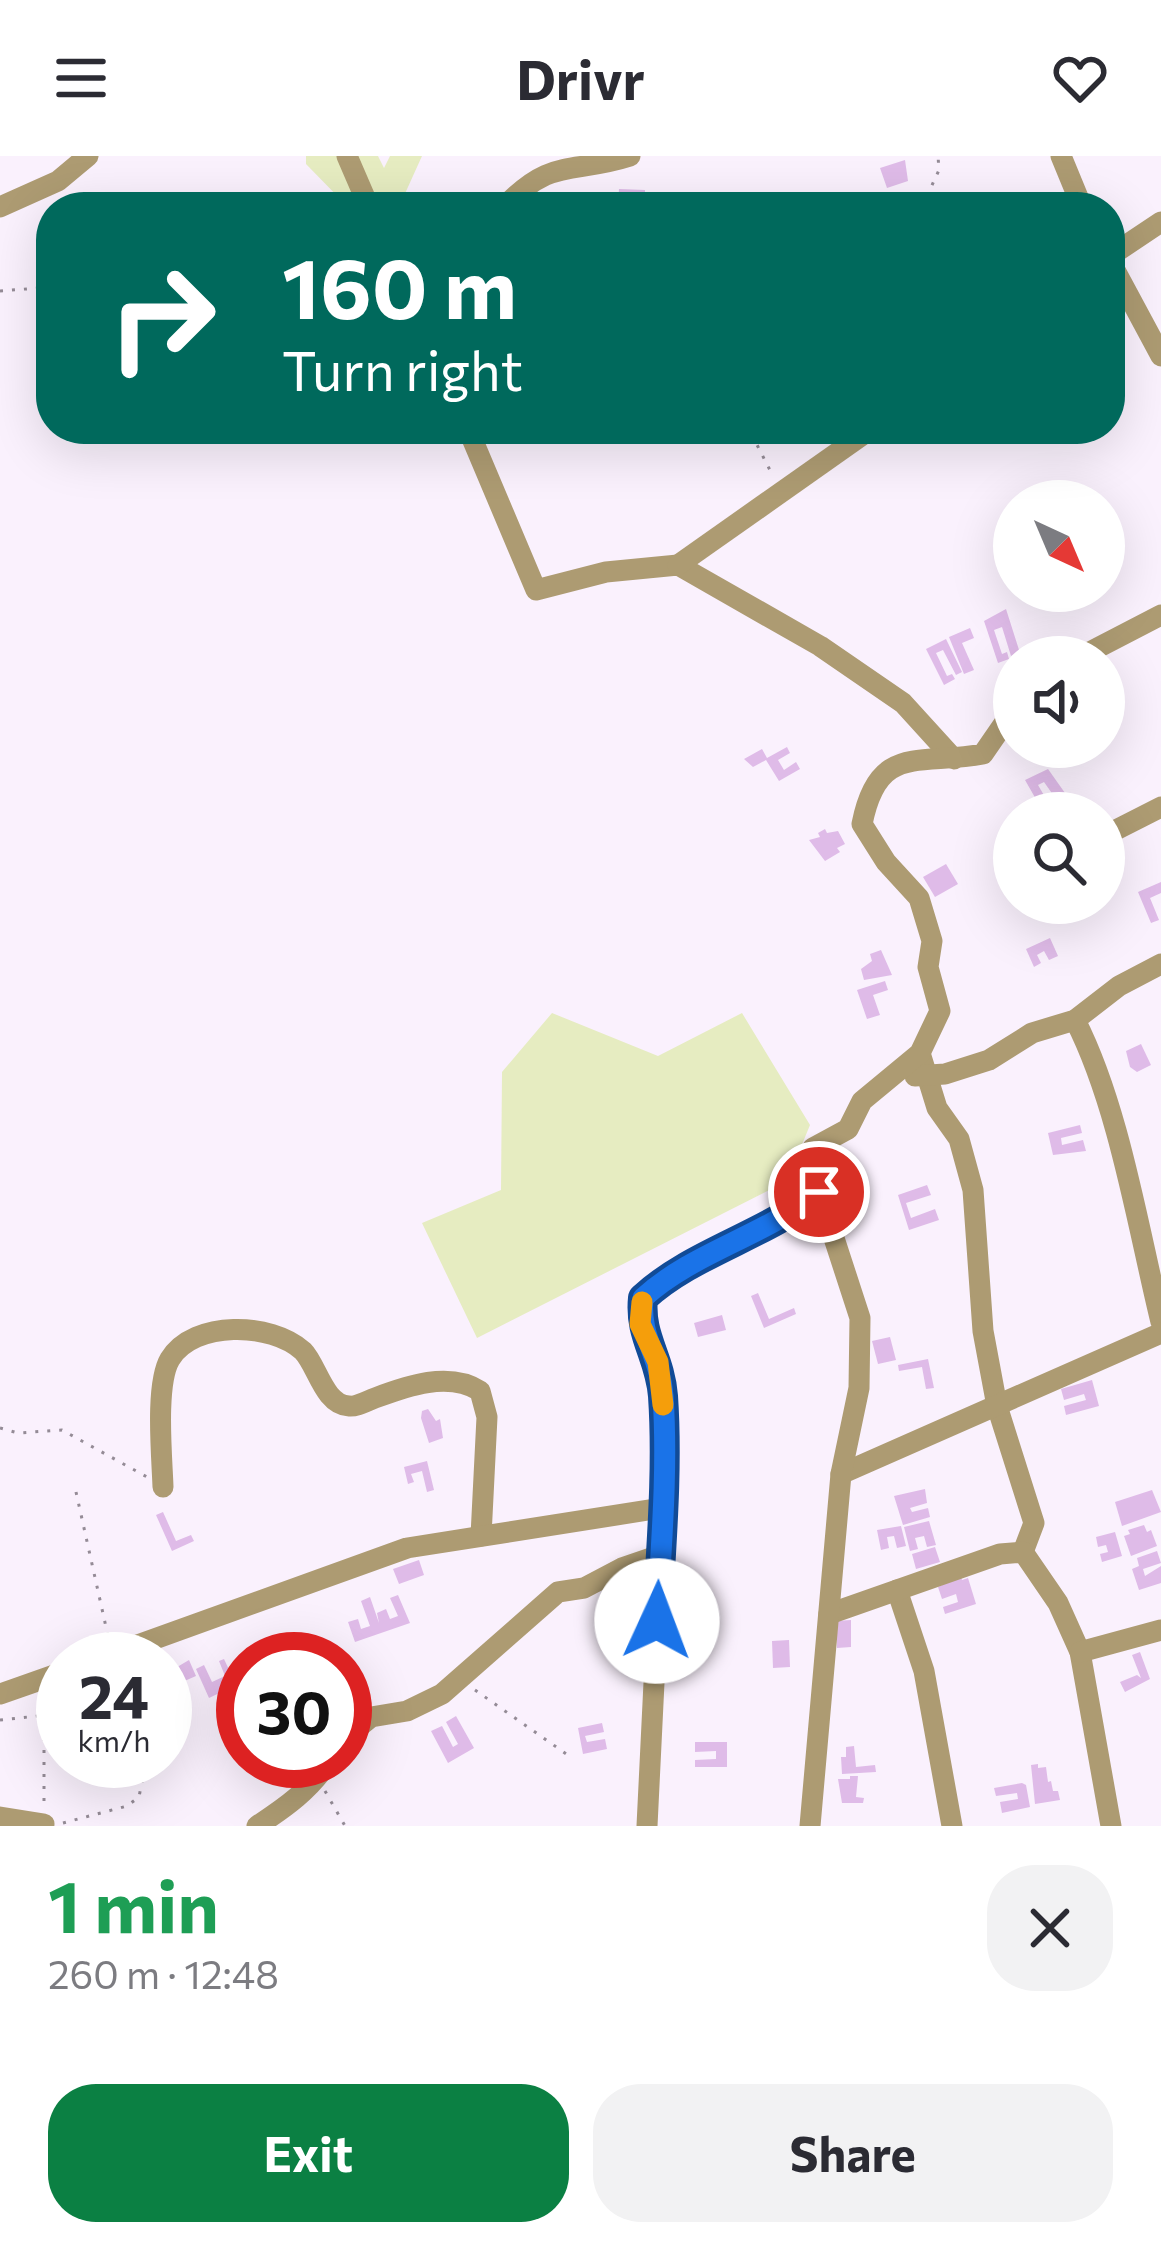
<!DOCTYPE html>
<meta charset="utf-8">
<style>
:root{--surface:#fff;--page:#f2f2f3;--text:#2b2b33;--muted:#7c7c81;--accent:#0b8043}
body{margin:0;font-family:Commissioner,sans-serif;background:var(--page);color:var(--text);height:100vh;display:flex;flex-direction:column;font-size:45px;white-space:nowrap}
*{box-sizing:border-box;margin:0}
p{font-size:39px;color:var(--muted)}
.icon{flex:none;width:66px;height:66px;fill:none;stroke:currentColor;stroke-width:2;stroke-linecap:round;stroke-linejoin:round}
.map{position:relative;height:1670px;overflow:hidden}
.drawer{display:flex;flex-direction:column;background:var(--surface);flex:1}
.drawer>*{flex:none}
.guide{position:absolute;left:36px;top:36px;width:1089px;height:252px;border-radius:48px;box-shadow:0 12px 48px #0002;background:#00695c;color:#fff;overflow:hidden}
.needle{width:78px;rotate:136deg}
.fabs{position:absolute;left:993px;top:324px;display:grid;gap:24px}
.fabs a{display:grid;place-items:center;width:132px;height:132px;border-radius:50%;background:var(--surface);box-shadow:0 12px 48px #0002;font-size:60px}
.speed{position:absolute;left:36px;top:1476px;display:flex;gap:24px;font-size:60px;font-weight:700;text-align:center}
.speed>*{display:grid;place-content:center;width:156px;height:156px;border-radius:50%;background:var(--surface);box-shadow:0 12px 48px #0002;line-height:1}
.speed small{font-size:30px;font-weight:400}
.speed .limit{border:18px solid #d22;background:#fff;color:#111}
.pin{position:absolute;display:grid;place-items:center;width:102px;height:102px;color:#fff;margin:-51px;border:6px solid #fff;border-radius:50%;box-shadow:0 3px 12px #0007}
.me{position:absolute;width:132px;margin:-66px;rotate:2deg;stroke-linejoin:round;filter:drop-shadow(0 0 9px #0008)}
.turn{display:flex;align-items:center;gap:42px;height:252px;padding:0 48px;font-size:54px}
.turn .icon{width:156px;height:156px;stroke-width:2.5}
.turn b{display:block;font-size:84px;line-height:102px}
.round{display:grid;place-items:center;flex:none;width:126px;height:126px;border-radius:48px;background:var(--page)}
.head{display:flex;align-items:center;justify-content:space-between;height:204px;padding:0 48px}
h1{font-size:72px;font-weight:700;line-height:90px;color:#1e9e55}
.primary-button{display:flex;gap:24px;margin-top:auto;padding:24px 48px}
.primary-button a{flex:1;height:138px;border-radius:48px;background:var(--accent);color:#fff;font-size:48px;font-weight:700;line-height:138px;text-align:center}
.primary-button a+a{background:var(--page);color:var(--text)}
header{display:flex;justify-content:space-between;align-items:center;height:156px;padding:0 48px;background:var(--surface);font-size:54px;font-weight:700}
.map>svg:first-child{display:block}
</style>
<header><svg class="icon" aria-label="menu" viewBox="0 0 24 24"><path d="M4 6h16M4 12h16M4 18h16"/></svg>Drivr<svg class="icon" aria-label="heart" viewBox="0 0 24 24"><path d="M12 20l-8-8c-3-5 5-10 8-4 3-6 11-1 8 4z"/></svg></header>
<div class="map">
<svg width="1161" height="1670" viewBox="0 0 1161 1670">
<rect width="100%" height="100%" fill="#faf1fd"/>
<g fill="#e6ecc1">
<path d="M 306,0 L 378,0 L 384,12 L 390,0 L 422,0 L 403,42 L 426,51 L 348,51 L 306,8 Z"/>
<path d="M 552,857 L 658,900 L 742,857 L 810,969 L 787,1025 L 477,1182 L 422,1067 L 501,1034 L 502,916 Z"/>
</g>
<g fill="#dfbbe8">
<path d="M 905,4 L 908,25 L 887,32 L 880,12 Z"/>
<path d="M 619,33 L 645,34 L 645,51 L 618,51 Z"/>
<path d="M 1006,453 L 1020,497 L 1011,500 L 1002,471 L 994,474 L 1002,498 L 1007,496 L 1009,503 L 998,507 L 984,465 Z"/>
<path d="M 970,472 L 974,482 L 962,487 L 974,514 L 964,518 L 949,481 Z"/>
<path d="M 946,483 L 962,516 L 956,519 L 943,494 L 936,497 L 947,520 L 952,518 L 955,523 L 944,529 L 926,493 Z"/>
<path d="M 787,591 L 790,597 L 778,604 L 784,614 L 796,606 L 800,613 L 779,625 L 766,604 L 753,611 L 744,603 L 762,593 L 767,602 Z"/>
<path d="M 1048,613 L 1065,637 L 1056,643 L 1044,626 L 1038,629 L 1049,648 L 1041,652 L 1025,624 Z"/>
<path d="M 825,673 L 827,677 L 838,675 L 845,688 L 837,692 L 840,696 L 825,705 L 809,684 L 820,681 L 818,677 Z"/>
<path d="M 946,708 L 958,728 L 935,741 L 923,721 Z"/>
<path d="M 1161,726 L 1161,737 L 1150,742 L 1159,764 L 1151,767 L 1138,736 Z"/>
<path d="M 1050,782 L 1058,800 L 1049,804 L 1044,795 L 1037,799 L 1041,807 L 1034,811 L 1026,793 Z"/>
<path d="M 881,794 L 892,819 L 864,824 L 861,813 L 872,805 L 870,798 Z"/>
<path d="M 885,825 L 888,834 L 873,839 L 880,859 L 867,863 L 857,834 Z"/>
<path d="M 1141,888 L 1151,909 L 1137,916 L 1130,911 L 1126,895 Z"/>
<path d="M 1080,969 L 1082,977 L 1061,982 L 1062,989 L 1083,984 L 1086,995 L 1053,999 L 1048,977 Z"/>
<path d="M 927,1029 L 931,1039 L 906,1047 L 911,1062 L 935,1053 L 939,1064 L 909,1074 L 898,1039 Z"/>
<path d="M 758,1137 L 769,1163 L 794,1152 L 796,1158 L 764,1172 L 751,1140 Z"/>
<path d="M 722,1159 L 726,1174 L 698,1181 L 694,1167 Z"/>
<path d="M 890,1181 L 896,1204 L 878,1208 L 872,1185 Z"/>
<path d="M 928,1203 L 934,1232 L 926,1233 L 922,1211 L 899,1215 L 898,1209 Z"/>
<path d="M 1092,1224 L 1099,1250 L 1066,1259 L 1064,1250 L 1086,1244 L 1084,1238 L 1064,1244 L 1061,1233 Z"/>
<path d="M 428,1253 L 436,1265 L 440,1263 L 443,1282 L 429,1287 L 421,1262 L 422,1255 Z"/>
<path d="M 427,1305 L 434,1334 L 427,1336 L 422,1315 L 411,1318 L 414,1326 L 408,1328 L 404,1311 Z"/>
<path d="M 925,1333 L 927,1347 L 910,1352 L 912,1356 L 928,1352 L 930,1361 L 903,1369 L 894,1340 Z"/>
<path d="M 1152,1334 L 1161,1356 L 1122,1370 L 1115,1346 Z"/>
<path d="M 163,1356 L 176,1385 L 191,1379 L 194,1385 L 172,1395 L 156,1359 Z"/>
<path d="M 929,1365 L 936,1389 L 927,1391 L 924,1380 L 915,1382 L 918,1393 L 910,1395 L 904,1371 Z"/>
<path d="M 1144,1369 L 1147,1376 L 1151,1374 L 1157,1390 L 1131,1400 L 1124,1380 L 1130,1378 L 1128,1374 Z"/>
<path d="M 901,1370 L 906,1390 L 897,1392 L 894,1380 L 887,1381 L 889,1392 L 881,1394 L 877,1374 Z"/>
<path d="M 1115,1376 L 1122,1400 L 1102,1406 L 1100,1398 L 1108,1396 L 1106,1389 L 1098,1391 L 1096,1381 Z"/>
<path d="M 935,1391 L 940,1406 L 916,1413 L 912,1398 Z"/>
<path d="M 1157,1395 L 1161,1407 L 1143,1413 L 1145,1420 L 1161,1410 L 1161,1427 L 1139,1434 L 1132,1413 L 1139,1410 L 1137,1402 Z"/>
<path d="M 419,1404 L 424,1419 L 399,1428 L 393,1413 Z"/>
<path d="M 961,1420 L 962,1424 L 968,1422 L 976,1448 L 945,1458 L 943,1451 L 958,1446 L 956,1438 L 942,1443 L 938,1431 Z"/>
<path d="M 398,1439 L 410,1467 L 355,1486 L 348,1466 L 358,1463 L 361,1473 L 370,1470 L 361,1445 L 370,1441 L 379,1467 L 377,1457 L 386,1453 L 390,1463 L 398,1460 L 390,1442 Z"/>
<path d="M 851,1464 L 851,1491 L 837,1492 L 836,1465 Z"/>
<path d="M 789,1484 L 790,1511 L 773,1512 L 772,1485 Z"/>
<path d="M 1140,1496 L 1150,1523 L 1125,1536 L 1120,1526 L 1137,1519 L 1141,1522 L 1132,1499 Z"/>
<path d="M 224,1503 L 236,1529 L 209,1542 L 196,1513 L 204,1509 L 212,1526 L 225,1520 L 219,1505 Z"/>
<path d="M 189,1504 L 196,1520 L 173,1530 L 167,1517 Z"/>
<path d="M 456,1560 L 474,1592 L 448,1607 L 431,1575 L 442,1570 L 453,1591 L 458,1588 L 446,1566 Z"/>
<path d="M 602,1567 L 604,1576 L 585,1580 L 587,1586 L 605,1583 L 607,1593 L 583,1598 L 578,1572 Z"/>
<path d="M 695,1586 L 727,1586 L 727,1611 L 695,1611 L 695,1604 L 716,1603 L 716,1595 L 695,1596 Z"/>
<path d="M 854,1590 L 856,1611 L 875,1609 L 876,1616 L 842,1618 L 841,1601 L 846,1601 L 846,1591 Z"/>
<path d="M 1038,1608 L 1038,1612 L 1046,1611 L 1048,1626 L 1051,1625 L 1053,1635 L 1058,1635 L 1060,1644 L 1035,1648 L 1031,1609 Z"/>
<path d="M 850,1620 L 858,1620 L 856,1641 L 864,1642 L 863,1647 L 842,1647 L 838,1623 L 850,1623 Z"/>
<path d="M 1022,1627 L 1026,1629 L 1030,1651 L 1002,1657 L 1000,1646 L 1018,1643 L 1017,1637 L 996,1640 L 994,1632 Z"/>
</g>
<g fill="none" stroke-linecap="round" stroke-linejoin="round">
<g stroke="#948b96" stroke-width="3" stroke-dasharray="3 9" stroke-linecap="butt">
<path d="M 922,51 L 939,14 L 938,0"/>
<path d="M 0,135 L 51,131"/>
<path d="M 740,273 L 755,285 L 773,320"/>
<path d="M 0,1272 L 18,1277 L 62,1274 L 147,1321"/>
<path d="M 76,1336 L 108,1480"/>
<path d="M 475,1534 L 572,1602"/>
<path d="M 44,1558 L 44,1653"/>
<path d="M 0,1564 L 56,1558"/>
<path d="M 325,1635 L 345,1670"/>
<path d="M 63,1667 L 127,1650 L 139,1641 L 146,1605"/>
</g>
<g stroke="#ad9b72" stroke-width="21">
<path d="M 347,0 L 369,51"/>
<path d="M 1061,0 L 1082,51"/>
<path d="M 0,51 L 58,25 L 88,0"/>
<path d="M 504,51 C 553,0 571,19 630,0"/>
<path d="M 1110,100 L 1161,66"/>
<path d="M 1110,105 L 1161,200"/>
<path d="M 468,273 L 536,434 L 606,416 L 678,409 L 820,490 L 903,547 L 954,603"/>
<path d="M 678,409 L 871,273"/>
<path d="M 1080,501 L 1161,459"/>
<path d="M 1104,680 L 1161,651"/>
<path d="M 1075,864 C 1119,950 1138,1072 1161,1166"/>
<path d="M 920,897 L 937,952 L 959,983 L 973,1034 L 983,1175 L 997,1250 L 1034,1367 L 1023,1396"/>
<path d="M 915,920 L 945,918 L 989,904 L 1032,877 L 1075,864 L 1119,830 L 1161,808"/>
<path d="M 841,1318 L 1161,1177"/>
<path d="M 163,1331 C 162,1301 155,1228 170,1203 C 194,1164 271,1166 303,1195 C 317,1209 324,1249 349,1250 C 356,1251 367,1245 375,1242 C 407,1230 449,1215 480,1235 L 487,1261 L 481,1380"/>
<path d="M 897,1434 L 924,1515 L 952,1670"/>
<path d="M 829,1458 L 1000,1398 L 1023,1396 L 1058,1447 L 1080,1496 L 1111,1670"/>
<path d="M 1080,1496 L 1161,1474"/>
<path d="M 99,1503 L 407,1392 L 661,1352"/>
<path d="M 0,1538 L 63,1516"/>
<path d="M 345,1582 L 371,1561 L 407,1555 L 442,1538 L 558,1436 L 584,1432 L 622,1412 L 660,1399"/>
<path d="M 0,1661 L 44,1668"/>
<path d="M 257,1670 C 286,1651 310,1634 329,1605"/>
<path d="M 647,1670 L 659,1424 L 663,1243 L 659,1206 L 640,1168 L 643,1141 C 693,1096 764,1080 819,1036 L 813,992 L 848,973 L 862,945 L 920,897 L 940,855 L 928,811 L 932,785 L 919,742 L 886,706 L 862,668 C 878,587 918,610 983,598 L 1014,553"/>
<path d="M 810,1670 L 841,1318 L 859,1232 L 860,1162 L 819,1036"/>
</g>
</g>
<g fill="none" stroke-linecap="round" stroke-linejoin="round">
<g stroke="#114b97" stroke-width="30">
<path id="route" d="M 657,1465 C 661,1392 668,1314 663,1240 C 660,1200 639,1181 643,1142 C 693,1096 765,1080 819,1036"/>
</g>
<use href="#route" stroke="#1a73e8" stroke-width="21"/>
<path stroke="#f59e0b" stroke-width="21" d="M 642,1146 L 640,1168 L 658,1206 L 663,1249"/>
</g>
</svg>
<div class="fabs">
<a><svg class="needle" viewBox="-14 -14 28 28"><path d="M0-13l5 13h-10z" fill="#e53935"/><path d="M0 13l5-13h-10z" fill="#7c7c81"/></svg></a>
<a><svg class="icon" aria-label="sound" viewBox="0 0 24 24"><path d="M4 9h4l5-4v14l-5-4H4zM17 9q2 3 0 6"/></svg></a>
<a><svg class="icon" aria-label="search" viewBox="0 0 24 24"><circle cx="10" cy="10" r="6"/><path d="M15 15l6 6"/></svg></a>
</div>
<div class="speed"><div>24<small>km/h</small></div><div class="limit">30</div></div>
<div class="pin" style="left:819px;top:1036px;background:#d93025"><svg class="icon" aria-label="arrive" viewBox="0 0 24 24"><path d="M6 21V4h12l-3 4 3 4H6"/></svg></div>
<svg class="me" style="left:657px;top:1465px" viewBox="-20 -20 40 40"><circle r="19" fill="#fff"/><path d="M0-13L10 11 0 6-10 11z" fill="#1a73e8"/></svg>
<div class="guide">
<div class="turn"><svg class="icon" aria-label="right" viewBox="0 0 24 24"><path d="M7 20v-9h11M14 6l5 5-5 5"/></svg><div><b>160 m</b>Turn right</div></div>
</div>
</div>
<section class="drawer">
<div class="head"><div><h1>1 min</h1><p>260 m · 12:48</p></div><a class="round"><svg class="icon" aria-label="close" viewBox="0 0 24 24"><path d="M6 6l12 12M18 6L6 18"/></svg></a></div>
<div class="primary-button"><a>Exit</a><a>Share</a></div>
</section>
